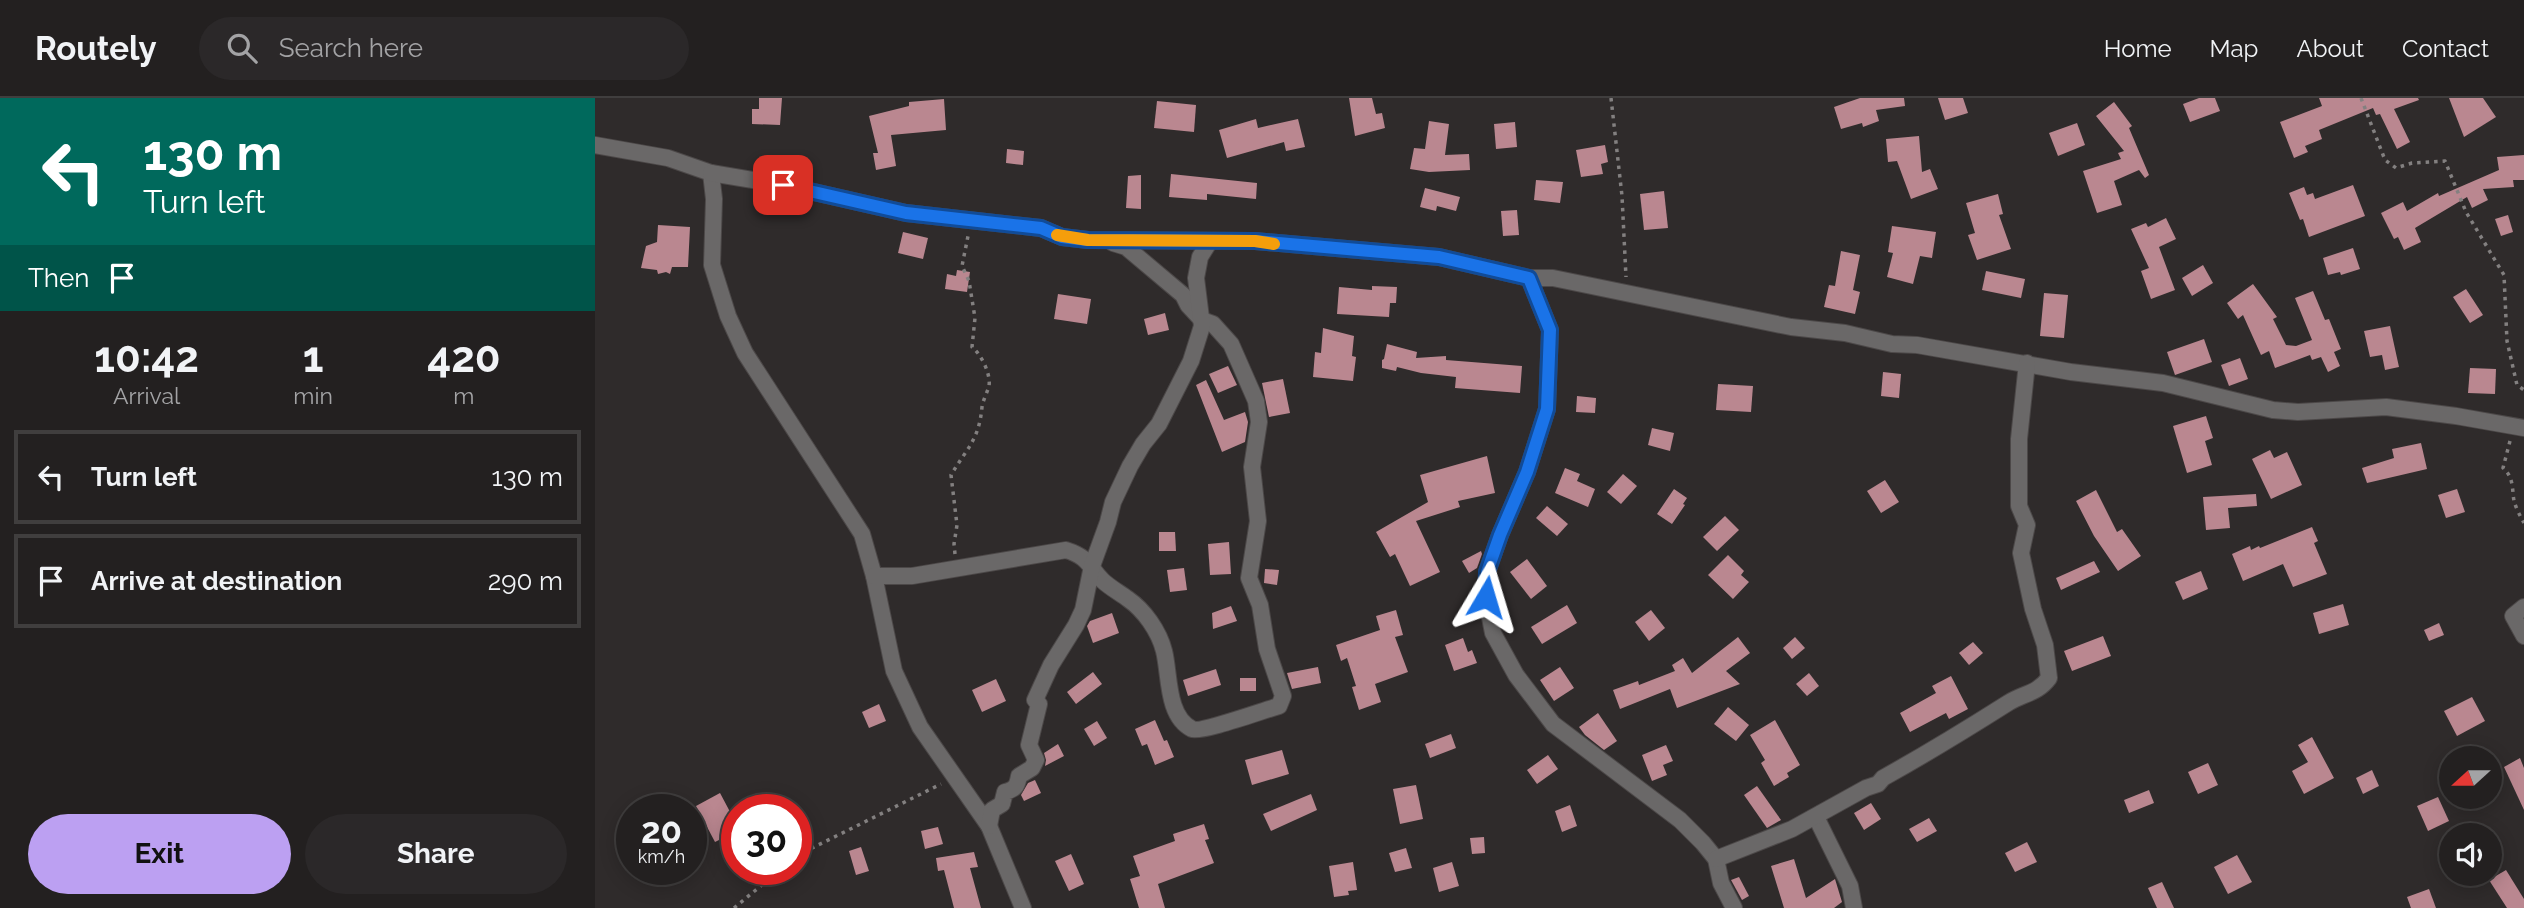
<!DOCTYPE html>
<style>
:root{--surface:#232020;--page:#2b2829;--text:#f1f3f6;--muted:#a3a3a5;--line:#403e3e;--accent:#bca0f2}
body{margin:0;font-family:Raleway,sans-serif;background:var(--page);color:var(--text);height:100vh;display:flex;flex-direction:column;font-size:26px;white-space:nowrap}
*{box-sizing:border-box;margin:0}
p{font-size:23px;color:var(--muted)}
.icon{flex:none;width:38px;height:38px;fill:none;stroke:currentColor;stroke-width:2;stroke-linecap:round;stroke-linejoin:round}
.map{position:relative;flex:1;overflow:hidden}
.side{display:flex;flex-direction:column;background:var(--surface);width:595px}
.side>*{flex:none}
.banner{background:#00695c;color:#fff;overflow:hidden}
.needle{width:46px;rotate:249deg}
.tools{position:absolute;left:1844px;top:648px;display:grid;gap:14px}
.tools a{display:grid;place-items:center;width:63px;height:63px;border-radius:50%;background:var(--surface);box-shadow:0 4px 18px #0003,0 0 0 2px var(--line);font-size:35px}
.speed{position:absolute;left:21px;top:696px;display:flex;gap:14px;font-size:35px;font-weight:700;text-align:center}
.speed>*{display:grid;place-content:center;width:91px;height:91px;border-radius:50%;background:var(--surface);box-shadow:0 4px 18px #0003,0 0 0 2px var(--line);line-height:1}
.speed small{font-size:18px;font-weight:400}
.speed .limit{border:10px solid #d22;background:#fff;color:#111}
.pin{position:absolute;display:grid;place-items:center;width:60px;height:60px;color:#fff;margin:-30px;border-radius:14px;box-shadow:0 4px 10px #0006}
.me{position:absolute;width:77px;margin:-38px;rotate:7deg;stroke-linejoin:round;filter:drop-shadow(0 0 5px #0008)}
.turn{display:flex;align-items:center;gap:24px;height:147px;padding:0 28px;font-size:32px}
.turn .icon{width:91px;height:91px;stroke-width:2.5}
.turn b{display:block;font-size:49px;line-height:60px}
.then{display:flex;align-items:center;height:66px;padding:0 28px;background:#0003;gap:14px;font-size:26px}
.eta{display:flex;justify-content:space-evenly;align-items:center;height:119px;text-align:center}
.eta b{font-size:42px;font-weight:700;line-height:49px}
.primary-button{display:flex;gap:14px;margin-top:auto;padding:14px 28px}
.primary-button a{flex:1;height:80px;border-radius:42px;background:var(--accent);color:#111;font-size:28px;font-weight:700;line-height:80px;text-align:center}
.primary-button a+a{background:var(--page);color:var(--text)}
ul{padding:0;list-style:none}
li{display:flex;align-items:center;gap:21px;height:94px;margin:0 14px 10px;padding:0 14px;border:4px solid var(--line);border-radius:0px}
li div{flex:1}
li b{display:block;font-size:26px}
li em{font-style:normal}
header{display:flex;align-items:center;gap:42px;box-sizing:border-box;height:98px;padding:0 35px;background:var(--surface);border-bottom:2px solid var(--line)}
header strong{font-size:33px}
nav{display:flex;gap:38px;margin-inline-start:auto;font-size:24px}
.search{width:490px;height:63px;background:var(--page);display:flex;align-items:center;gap:18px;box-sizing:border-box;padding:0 24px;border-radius:38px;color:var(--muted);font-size:26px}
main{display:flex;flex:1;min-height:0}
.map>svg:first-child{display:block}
</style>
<header>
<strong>Routely</strong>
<div class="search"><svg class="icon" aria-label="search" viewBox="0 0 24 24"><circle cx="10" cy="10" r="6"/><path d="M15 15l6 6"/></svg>Search here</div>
<nav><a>Home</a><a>Map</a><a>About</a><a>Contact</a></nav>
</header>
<main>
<section class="side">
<div class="banner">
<div class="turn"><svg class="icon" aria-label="left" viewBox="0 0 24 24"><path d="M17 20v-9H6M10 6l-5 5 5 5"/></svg><div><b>130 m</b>Turn left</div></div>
<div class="then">Then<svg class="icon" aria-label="arrive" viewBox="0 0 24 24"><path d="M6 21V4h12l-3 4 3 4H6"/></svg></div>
</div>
<div class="eta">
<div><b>10:42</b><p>Arrival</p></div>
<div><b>1</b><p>min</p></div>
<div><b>420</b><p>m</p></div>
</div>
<ul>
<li><svg class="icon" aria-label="left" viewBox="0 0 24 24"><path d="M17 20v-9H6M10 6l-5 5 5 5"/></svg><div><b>Turn left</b></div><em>130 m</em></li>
<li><svg class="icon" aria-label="arrive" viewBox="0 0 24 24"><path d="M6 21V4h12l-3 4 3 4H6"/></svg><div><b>Arrive at destination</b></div><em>290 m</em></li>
</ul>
<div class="primary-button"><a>Exit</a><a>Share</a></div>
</section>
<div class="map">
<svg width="1929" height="810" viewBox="0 0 1929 810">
<rect width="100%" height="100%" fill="#2f2b2b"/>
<g fill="#ba8790">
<path d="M 164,0 L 187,0 L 185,27 L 157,26 L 157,11 L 164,11 Z"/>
<path d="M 754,0 L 777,0 L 781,16 L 787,15 L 790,30 L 760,38 Z"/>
<path d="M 1265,0 L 1309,0 L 1310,8 L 1281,12 L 1284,23 L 1268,29 L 1267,25 L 1246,31 L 1239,9 Z"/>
<path d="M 1343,0 L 1368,0 L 1373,15 L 1350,22 Z"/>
<path d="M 1604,0 L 1620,0 L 1625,13 L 1595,24 L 1588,6 Z"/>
<path d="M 1724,0 L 1823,0 L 1824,2 L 1799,11 L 1815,44 L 1802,51 L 1785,16 L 1781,17 L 1778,10 L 1724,32 L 1727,41 L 1710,48 L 1713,54 L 1699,60 L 1685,24 L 1727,8 Z"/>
<path d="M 1854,0 L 1888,0 L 1901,19 L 1869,39 Z"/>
<path d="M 349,1 L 351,32 L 296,37 L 301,68 L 281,72 L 278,55 L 283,55 L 274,18 L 314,8 L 314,4 Z"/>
<path d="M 562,3 L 601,7 L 599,34 L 559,30 Z"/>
<path d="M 1519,4 L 1537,28 L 1534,30 L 1554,77 L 1550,80 L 1544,72 L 1519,83 L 1527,107 L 1502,115 L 1488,73 L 1526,61 L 1523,55 L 1529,53 L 1501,18 Z"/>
<path d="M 661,21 L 663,30 L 703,21 L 710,49 L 691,53 L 689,44 L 632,60 L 624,32 Z"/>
<path d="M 834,23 L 854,26 L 850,57 L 874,56 L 875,72 L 834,74 L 815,71 L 819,50 L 830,51 Z"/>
<path d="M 920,24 L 922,49 L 901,51 L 899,26 Z"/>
<path d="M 1482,25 L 1490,47 L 1463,58 L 1454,35 Z"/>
<path d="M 1324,38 L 1327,74 L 1335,71 L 1343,91 L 1316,101 L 1302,63 L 1293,64 L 1291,41 Z"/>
<path d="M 1010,47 L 1013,64 L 1006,66 L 1008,76 L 986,79 L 981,52 Z"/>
<path d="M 412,51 L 429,53 L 428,67 L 411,65 Z"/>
<path d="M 1929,57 L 1929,82 L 1918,82 L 1919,89 L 1888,91 L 1893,102 L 1877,110 L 1872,99 L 1820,130 L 1826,144 L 1809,152 L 1803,139 L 1799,141 L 1786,115 L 1808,104 L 1812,113 L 1843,95 L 1844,98 L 1904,72 L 1902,59 Z"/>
<path d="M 576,76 L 662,85 L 661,101 L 612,96 L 612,102 L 574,99 Z"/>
<path d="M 546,77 L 546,111 L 531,110 L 533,78 Z"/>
<path d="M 941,82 L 968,84 L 965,105 L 939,102 Z"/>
<path d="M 1758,87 L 1770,118 L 1714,139 L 1708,121 L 1705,122 L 1694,95 L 1709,89 L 1712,97 L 1718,95 L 1720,101 Z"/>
<path d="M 830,90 L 865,99 L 861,113 L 842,108 L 841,113 L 825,109 Z"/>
<path d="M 1069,93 L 1073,130 L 1049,132 L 1045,96 Z"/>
<path d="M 1403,96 L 1408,116 L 1404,117 L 1416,151 L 1382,162 L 1373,137 L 1380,135 L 1371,105 Z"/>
<path d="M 922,112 L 924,137 L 908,138 L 906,113 Z"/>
<path d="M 1913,117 L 1918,134 L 1906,138 L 1900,121 Z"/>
<path d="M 1571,120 L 1581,141 L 1564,149 L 1580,192 L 1556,201 L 1546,173 L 1554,170 L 1536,131 L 1551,125 L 1553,129 Z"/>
<path d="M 63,127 L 95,129 L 93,169 L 77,169 L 75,176 L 71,174 L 63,176 L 62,172 L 46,170 L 51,148 L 62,144 Z"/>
<path d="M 1297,128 L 1341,134 L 1337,160 L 1325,158 L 1318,186 L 1292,179 L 1298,155 L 1293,154 Z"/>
<path d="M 308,134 L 333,140 L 328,161 L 303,155 Z"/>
<path d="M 1758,150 L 1765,171 L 1746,177 L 1745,174 L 1733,177 L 1728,160 Z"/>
<path d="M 1246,153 L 1265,157 L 1258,192 L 1265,194 L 1260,216 L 1229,209 L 1234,187 L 1240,188 Z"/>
<path d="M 1608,167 L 1618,185 L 1597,198 L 1587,180 Z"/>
<path d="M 362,172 L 375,174 L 372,194 L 350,191 L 352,176 L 361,178 Z"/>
<path d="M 1391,173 L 1430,181 L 1426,200 L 1387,192 Z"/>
<path d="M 1658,186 L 1682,219 L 1678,221 L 1691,247 L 1701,248 L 1717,242 L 1700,200 L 1718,193 L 1730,222 L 1734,221 L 1746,251 L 1739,254 L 1745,268 L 1733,274 L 1726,259 L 1717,262 L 1715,257 L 1680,270 L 1674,253 L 1666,257 L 1648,217 L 1643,221 L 1632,205 Z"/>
<path d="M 777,188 L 802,189 L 801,205 L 795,205 L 794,219 L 742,216 L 744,189 L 777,192 Z"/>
<path d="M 1871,191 L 1888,217 L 1875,225 L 1858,199 Z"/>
<path d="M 1449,195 L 1473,197 L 1469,240 L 1445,238 Z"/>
<path d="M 463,196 L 496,201 L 492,226 L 459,221 Z"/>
<path d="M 570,215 L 574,232 L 553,237 L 549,221 Z"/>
<path d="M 1795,228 L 1804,269 L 1790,272 L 1787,257 L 1775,259 L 1769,233 Z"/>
<path d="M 728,230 L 759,238 L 757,258 L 761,259 L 758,283 L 718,279 L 720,254 L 726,255 Z"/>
<path d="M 1609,241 L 1617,264 L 1580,277 L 1572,254 Z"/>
<path d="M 792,246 L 822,254 L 821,260 L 851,258 L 851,262 L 927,268 L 925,295 L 860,290 L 861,279 L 826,275 L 802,269 L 801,273 L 787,270 L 787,262 L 789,261 Z"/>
<path d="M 1645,260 L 1653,281 L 1634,288 L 1626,267 Z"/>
<path d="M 633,268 L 642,287 L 623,295 L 614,276 Z"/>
<path d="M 1875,270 L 1901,271 L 1900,296 L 1873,295 Z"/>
<path d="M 1288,274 L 1306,276 L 1304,300 L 1286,298 Z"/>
<path d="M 688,281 L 695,315 L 674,319 L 667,285 Z"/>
<path d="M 611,282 L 629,322 L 650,314 L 653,324 L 650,344 L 627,354 L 601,287 Z"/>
<path d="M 1123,286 L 1158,288 L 1156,314 L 1121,312 Z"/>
<path d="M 982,298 L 1001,300 L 1000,315 L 981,314 Z"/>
<path d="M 1611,318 L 1618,340 L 1610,343 L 1617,367 L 1592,375 L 1578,328 Z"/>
<path d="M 1057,330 L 1079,335 L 1075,353 L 1053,347 Z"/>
<path d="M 1826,345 L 1832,371 L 1772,385 L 1767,370 L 1799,360 L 1797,351 Z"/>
<path d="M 1675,352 L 1679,360 L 1692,354 L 1707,387 L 1676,401 L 1657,361 Z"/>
<path d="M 892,358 L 900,395 L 863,403 L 865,409 L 821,423 L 845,474 L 815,488 L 800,456 L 795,459 L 781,434 L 833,404 L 825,377 Z"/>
<path d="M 970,370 L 985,376 L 982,383 L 1000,391 L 993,409 L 960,395 Z"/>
<path d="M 1028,376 L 1042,388 L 1026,406 L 1012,394 Z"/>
<path d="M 1290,382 L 1304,404 L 1286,415 L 1272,393 Z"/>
<path d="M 1079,391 L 1092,400 L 1088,406 L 1090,407 L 1077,426 L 1062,416 Z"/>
<path d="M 1862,391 L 1870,414 L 1851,420 L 1843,397 Z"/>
<path d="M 1501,392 L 1522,434 L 1527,431 L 1546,458 L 1523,473 L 1499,438 L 1481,403 Z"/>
<path d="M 1661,396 L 1662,408 L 1633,410 L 1635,430 L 1611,432 L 1608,399 Z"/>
<path d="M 952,408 L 973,426 L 962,438 L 941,420 Z"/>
<path d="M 1130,418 L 1144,432 L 1122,453 L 1108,439 Z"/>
<path d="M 1717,429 L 1723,443 L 1719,445 L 1732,476 L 1698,489 L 1688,466 L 1648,483 L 1637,456 L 1655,448 L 1656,452 L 1664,448 L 1665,450 Z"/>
<path d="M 564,434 L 580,434 L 581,453 L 564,453 Z"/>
<path d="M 634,444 L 636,476 L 615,477 L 613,446 Z"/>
<path d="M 886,453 L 887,456 L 882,470 L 874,475 L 867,463 Z"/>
<path d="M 1133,457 L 1149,473 L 1146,477 L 1154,484 L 1138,501 L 1113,477 Z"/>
<path d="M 932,461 L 952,488 L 936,501 L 915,474 Z"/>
<path d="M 1499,463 L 1505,474 L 1466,492 L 1461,480 Z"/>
<path d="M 589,470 L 592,492 L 575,494 L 572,472 Z"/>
<path d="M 670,471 L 684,472 L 682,487 L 669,485 Z"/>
<path d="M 1606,473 L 1613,491 L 1588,502 L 1580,484 Z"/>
<path d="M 1748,506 L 1754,527 L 1724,536 L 1718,515 Z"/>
<path d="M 972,507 L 982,525 L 947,546 L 936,529 Z"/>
<path d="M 636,508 L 642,523 L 618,531 L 617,515 Z"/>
<path d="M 801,512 L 808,537 L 800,539 L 813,574 L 780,586 L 786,604 L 764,612 L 757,589 L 761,588 L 752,560 L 746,563 L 741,547 L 785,532 L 781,518 Z"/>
<path d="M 1056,512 L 1070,530 L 1054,543 L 1040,524 Z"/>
<path d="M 517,515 L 524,535 L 498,545 L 492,528 L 495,523 Z"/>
<path d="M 1844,525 L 1849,537 L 1834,543 L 1829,532 Z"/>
<path d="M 1508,538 L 1516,558 L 1477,573 L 1469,553 Z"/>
<path d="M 1143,539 L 1155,555 L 1131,573 L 1145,586 L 1082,610 L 1075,591 L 1025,611 L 1018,592 L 1043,583 L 1044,587 L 1080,573 L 1077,567 L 1088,560 L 1097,575 Z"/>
<path d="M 1200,539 L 1210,550 L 1197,561 L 1188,550 Z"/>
<path d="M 868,540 L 873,554 L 877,552 L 882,565 L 859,573 L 850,547 Z"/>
<path d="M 1378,544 L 1388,555 L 1374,567 L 1364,555 Z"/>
<path d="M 723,569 L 726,585 L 697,591 L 692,575 Z"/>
<path d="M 965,569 L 979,590 L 959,603 L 945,582 Z"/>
<path d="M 621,571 L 626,587 L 593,598 L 588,582 Z"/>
<path d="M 498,574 L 507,586 L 481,606 L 472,594 Z"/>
<path d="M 1214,575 L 1224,588 L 1212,598 L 1201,586 Z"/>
<path d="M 1356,578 L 1373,611 L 1354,621 L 1351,615 L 1315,634 L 1305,615 L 1341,595 L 1337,588 Z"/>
<rect x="645" y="580" width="16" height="13"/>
<path d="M 401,581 L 411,603 L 387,614 L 377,592 Z"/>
<path d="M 1877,599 L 1890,623 L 1862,638 L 1849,613 Z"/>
<path d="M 284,606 L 291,623 L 274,630 L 267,614 Z"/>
<path d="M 1133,609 L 1154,627 L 1141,643 L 1119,626 Z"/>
<path d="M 1003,615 L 1022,643 L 1009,652 L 990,637 L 984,629 Z"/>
<path d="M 560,622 L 569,643 L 572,642 L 579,659 L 560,667 L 552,646 L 547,648 L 540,631 Z"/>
<path d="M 1180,622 L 1205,667 L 1192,675 L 1194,679 L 1179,688 L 1166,665 L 1170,662 L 1155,637 Z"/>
<path d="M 502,623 L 512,640 L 499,648 L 489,631 Z"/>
<path d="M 856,636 L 861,650 L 835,660 L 830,646 Z"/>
<path d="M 1717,639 L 1739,680 L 1709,696 L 1697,673 L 1713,664 L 1703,647 Z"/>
<path d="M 463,646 L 469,658 L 450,668 L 451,662 L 449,655 Z"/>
<path d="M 1071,647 L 1078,663 L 1068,667 L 1072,677 L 1057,683 L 1047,657 Z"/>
<path d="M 687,652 L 694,676 L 657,687 L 650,662 Z"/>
<path d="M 953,657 L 963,671 L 942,686 L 932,672 Z"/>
<path d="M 1925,660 L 1929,670 L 1929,712 L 1909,669 Z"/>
<path d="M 1613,665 L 1623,687 L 1603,696 L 1593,674 Z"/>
<path d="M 1777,672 L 1784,688 L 1768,696 L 1761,680 Z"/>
<path d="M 440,682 L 446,695 L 429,703 L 426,697 L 433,685 Z"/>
<path d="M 821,687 L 828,721 L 805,726 L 798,691 Z"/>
<path d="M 1162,688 L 1186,722 L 1172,730 L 1149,697 Z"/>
<path d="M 1554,692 L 1559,705 L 1534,715 L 1529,702 Z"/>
<path d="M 125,695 L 142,727 L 142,733 L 120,744 L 101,708 Z"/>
<path d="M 716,696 L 722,712 L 676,733 L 668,716 Z"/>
<path d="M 1843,699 L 1854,723 L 1833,733 L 1822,708 Z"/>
<path d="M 1276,705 L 1286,721 L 1269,732 L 1259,715 Z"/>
<path d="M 975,707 L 982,728 L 967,734 L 960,713 Z"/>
<path d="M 1334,720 L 1342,733 L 1322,744 L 1314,731 Z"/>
<path d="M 609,726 L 614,741 L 610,742 L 619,765 L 563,786 L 570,810 L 544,810 L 535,781 L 545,778 L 538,758 L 580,743 L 578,736 Z"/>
<path d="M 343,729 L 348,746 L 330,751 L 326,733 Z"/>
<path d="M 889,739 L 890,755 L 877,756 L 875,740 Z"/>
<path d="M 1432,744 L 1442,764 L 1420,774 L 1410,755 Z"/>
<path d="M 266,749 L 274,773 L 261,777 L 254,753 Z"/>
<path d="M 811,750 L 817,770 L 800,774 L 794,755 Z"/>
<path d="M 379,754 L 383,769 L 375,770 L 386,810 L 359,810 L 349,772 L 343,773 L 341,760 Z"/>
<path d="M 476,756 L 489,786 L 474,793 L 460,763 Z"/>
<path d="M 1642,757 L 1657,784 L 1633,796 L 1619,769 Z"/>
<path d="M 1199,761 L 1211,800 L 1240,781 L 1247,804 L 1239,810 L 1189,810 L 1176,768 Z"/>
<path d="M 758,764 L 762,792 L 753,793 L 754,797 L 739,799 L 734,768 Z"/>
<path d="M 857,764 L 864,788 L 844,794 L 838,770 Z"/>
<path d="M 1911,772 L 1929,801 L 1929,810 L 1912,810 L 1894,782 Z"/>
<path d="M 1144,779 L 1154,798 L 1147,802 L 1136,782 Z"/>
<path d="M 1567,784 L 1579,810 L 1562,810 L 1553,790 Z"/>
<path d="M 1834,791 L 1841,810 L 1816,810 L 1812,799 Z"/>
</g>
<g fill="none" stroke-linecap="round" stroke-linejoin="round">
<g stroke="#4c4848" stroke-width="18">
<g id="street">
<path d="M 0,47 L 73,60 L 116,75 L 119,101 L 117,167 L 133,218 L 150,255 L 267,436 L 279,478 L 299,573 L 325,629 L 394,728 L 428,810"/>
<path d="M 116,75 L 188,87 L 311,115 L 446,130 L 467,139 L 493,142 L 660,143 L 844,159 L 934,180 L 958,180 L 1196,229 L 1250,235 L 1297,246 L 1322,247 L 1476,274 L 1568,285 L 1678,312 L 1703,314 L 1791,309 L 1861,318 L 1929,330"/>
<path d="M 934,180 L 955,232 L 952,311 L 932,374 L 905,437 L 892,474 L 891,499 L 898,535 L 921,577 L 958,626 L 1085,722 L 1108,745 L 1121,761 L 1126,785 L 1139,810"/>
<path d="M 279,478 L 317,478 L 471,452 C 493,459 493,467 507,482 C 514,489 525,495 533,501 C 549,512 564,533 569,553 C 575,576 571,618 597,631 C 606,635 669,612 684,608 L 688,598 L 672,551 L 665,507 L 654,480 L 663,423 L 657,369 L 664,324 L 661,303 L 636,246 L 618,226 L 607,222 L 593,207 L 588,197 L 531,149 L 518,145"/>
<path d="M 1929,509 L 1918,518 L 1929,538"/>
<path d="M 1221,719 L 1255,788 L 1259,810"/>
<path d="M 394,728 L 397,712 L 407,706 L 410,694 C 420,691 422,689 424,678 L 437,670 L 441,662 L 434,647 L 444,606 L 440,602 L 456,567 L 481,527 L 488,512 L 497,468 L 513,424 L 518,404 L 535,368 L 548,346 L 564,326 L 596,263 L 607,228 L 601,180 L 605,159 L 615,143"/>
<path d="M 1121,761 L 1197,731 L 1271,690 L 1283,686 L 1288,680 C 1331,656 1372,631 1413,605 C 1429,595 1442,596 1454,580 L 1450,547 L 1438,511 L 1426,455 L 1432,427 L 1424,408 L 1424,341 L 1432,265"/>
</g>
</g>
<g stroke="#838080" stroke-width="3.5" stroke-dasharray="3.5 5" stroke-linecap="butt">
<path d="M 1016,0 L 1027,98 L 1031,179"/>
<path d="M 1766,0 L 1790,62 L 1801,70 L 1817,65 L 1850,63 L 1871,114 L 1909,177 L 1912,243 L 1922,287 L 1929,292"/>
<path d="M 1915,343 L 1908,370 C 1919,379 1917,392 1919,403 C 1921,410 1925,418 1929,425"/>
<path d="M 360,456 L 359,446 L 362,427 L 356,377 C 372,350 384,342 387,309 C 388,302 392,295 394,288 C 396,276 386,256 377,249 L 380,220 L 374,183 L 367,168 L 373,138"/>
<path d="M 201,758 L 346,686"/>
<path d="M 139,810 L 185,772"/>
</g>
<use href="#street" stroke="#6a6868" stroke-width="16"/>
</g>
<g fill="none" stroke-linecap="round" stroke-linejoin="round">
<g stroke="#114b97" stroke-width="18">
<path id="route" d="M 188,87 L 311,115 L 446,130 L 467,139 L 493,142 L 660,143 L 844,159 L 934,180 L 955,232 L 952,311 L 932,374 L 905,437 L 892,474 L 891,499"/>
</g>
<use href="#route" stroke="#1a73e8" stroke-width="12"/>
<path stroke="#f59e0b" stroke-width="12" d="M 462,137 L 493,142 L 660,143 L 679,146"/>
</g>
</svg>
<div class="tools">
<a><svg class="needle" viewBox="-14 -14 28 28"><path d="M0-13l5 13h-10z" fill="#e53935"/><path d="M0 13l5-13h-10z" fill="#a3a3a5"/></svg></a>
<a><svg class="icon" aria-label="sound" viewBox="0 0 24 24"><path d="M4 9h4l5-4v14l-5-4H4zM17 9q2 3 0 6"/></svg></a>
</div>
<div class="speed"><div>20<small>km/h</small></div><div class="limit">30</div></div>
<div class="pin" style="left:188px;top:87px;background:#d93025"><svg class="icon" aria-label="arrive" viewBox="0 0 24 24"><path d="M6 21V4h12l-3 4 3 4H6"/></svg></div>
<svg class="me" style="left:891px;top:499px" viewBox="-20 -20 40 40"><path d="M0-17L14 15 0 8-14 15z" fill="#1a73e8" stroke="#fff" stroke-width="4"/></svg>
</div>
</main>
